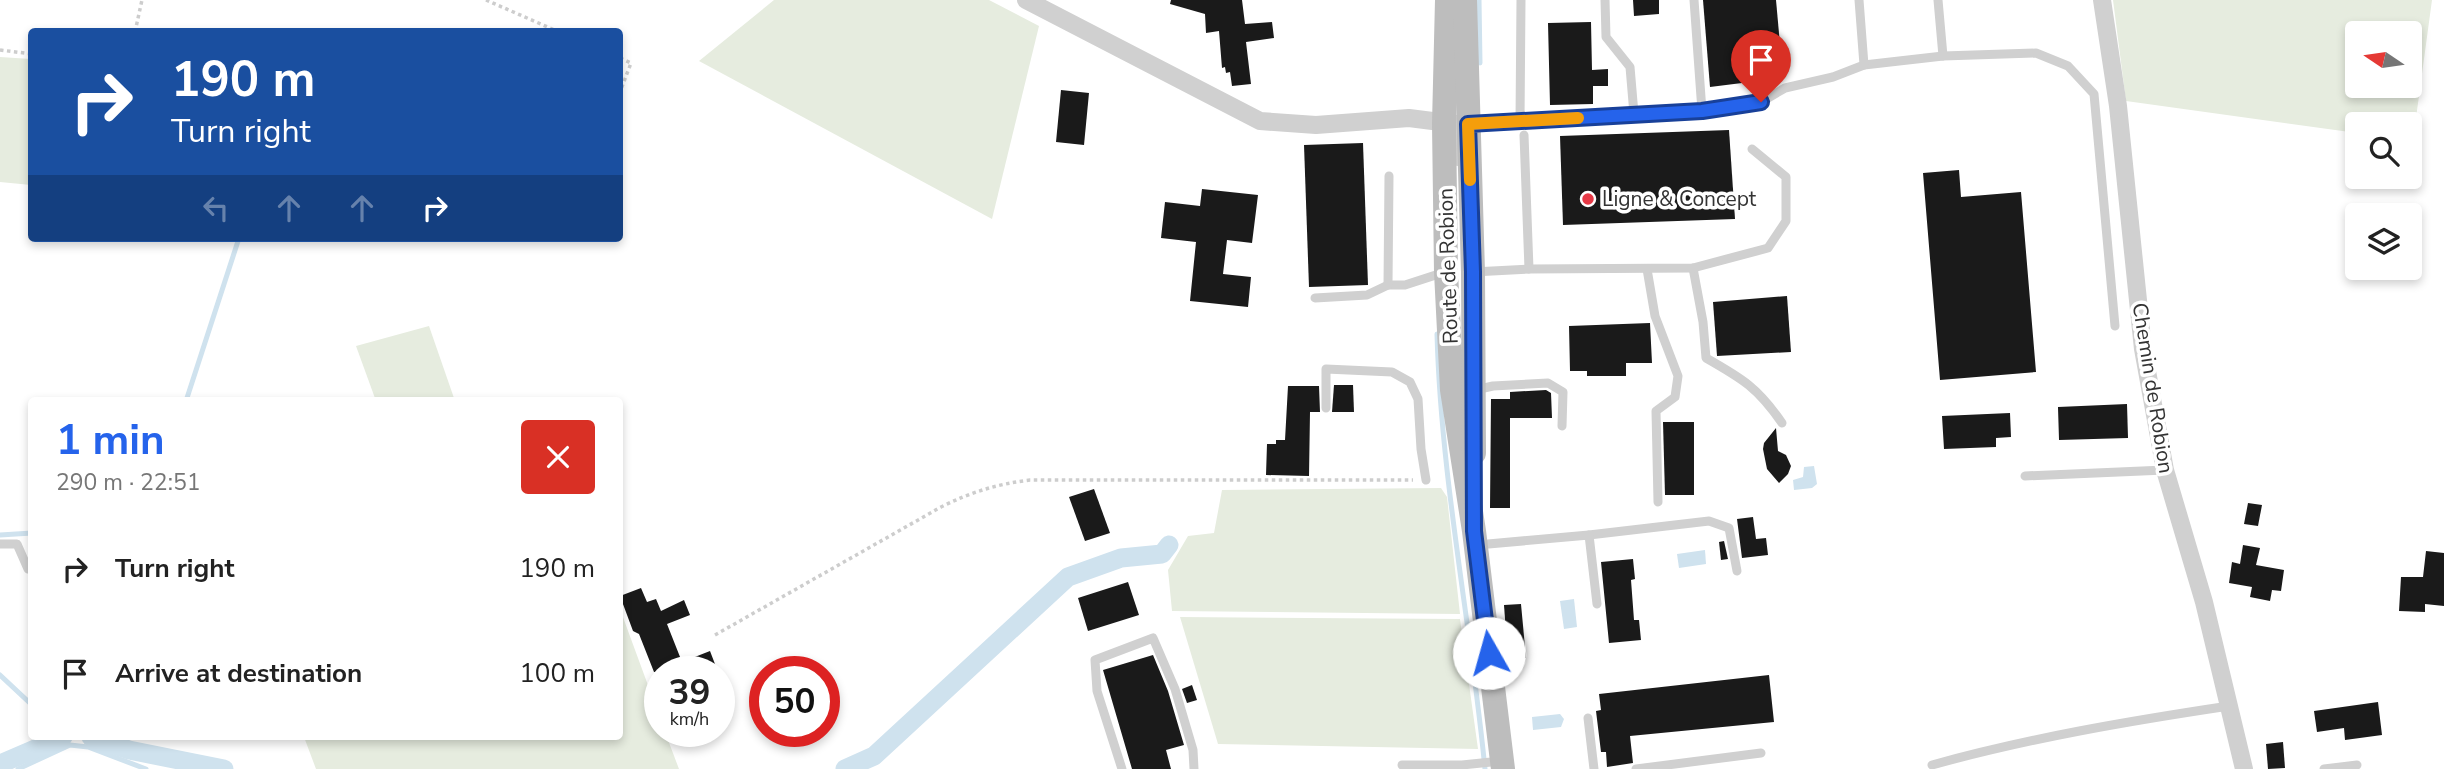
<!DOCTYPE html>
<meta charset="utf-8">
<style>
:root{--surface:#fff;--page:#f2f2f2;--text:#222;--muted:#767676;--accent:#2563eb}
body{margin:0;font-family:"Nunito Sans",sans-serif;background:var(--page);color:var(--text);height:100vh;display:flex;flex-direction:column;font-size:26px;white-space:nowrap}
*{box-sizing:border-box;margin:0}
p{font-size:23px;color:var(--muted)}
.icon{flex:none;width:38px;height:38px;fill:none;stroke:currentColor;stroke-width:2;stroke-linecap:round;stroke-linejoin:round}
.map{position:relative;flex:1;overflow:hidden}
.panel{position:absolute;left:28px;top:397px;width:595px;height:343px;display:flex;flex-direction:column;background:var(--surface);border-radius:7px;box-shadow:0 4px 10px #0003}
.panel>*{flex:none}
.top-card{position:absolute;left:28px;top:28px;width:595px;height:214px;border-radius:7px;box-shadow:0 4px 10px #0003;background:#1a4fa0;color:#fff;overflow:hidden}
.needle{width:46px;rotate:283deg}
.buttons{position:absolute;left:2345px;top:21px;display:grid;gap:14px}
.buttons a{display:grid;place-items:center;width:77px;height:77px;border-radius:7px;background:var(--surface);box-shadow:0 4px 10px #0003;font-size:35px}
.speed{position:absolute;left:644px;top:656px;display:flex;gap:14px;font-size:35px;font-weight:700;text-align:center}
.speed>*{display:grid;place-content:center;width:91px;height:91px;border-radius:50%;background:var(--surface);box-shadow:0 4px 10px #0003;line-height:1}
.speed small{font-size:18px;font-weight:400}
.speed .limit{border:10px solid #d22;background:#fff;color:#111}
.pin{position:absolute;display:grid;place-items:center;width:60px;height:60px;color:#fff;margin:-72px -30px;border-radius:50% 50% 50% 0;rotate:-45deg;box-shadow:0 0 7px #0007}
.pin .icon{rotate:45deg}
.me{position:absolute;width:77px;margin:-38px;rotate:353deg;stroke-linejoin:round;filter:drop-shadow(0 0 5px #0008)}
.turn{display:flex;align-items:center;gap:24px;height:147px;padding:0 28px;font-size:32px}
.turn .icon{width:91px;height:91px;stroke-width:2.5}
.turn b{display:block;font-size:49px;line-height:60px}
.lanes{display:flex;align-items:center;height:66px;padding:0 28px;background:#0003;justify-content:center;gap:35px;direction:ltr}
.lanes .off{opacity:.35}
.round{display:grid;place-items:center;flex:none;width:74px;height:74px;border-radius:7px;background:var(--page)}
.overview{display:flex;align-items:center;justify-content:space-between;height:119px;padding:0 28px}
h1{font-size:42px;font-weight:700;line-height:52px;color:var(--accent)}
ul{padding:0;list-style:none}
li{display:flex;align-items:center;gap:21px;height:105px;padding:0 28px}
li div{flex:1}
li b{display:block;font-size:26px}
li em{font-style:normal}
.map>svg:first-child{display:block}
</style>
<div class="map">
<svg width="2444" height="769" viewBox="0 0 2444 769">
<rect width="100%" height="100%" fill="#fff"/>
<g fill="#e6ecdf" fill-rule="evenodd">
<path d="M 774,0 L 989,0 L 1039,26 L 992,219 L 699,61 Z"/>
<path d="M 2113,0 L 2432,0 L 2413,140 L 2410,140 L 2410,124 L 2357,124 L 2357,133 L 2126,101 ZM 2357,33 L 2410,33 L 2410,86 L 2357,86 Z"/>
<path d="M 0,57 L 31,59 L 31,185 L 0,182 Z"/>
<path d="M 429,326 L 455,401 L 376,401 L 356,346 Z"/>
<path d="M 1441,488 L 1447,497 L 1460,614 L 1172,611 L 1168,570 L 1188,536 L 1214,533 L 1222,490 Z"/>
<path d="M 620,609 L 660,718 L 660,732 L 665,732 L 679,769 L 316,769 L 304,737 L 620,737 Z"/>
<path d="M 1180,617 L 1460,619 L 1478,749 L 1218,744 Z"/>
</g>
<g fill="#cfe2ee">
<path d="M 1814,466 L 1817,484 L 1812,488 L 1794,490 L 1793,480 L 1803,477 L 1804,467 Z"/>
<path d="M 1705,550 L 1706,564 L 1679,568 L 1677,554 Z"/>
<path d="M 1574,599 L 1577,627 L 1564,629 L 1560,601 Z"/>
<path d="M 1560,714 L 1564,719 L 1561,727 L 1533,730 L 1532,717 Z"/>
</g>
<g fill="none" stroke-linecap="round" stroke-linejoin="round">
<g stroke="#cfe2ee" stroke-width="5">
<path d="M 1479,0 L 1480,63"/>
<path d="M 1437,334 C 1441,480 1471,624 1485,769"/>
<path d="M 186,401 L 239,238"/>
<path d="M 0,535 L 32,533"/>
<path d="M 0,675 L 32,705"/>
<path d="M 44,737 L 46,744"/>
<path d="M 18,769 L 70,745 L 88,747 L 146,769"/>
</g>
<g stroke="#cfe2ee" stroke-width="19">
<path d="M 91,737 L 129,750 L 224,769"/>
<path d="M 0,764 L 63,737"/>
<path d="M 845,769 L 874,756 L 1068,577 L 1121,558 L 1162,554 L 1169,545"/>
</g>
</g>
<g fill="#1a1a1a">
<path d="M 1171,0 L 1242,0 L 1245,24 L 1272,22 L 1274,38 L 1246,42 L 1251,84 L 1232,86 L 1230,72 L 1226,73 L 1225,67 L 1222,68 L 1219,31 L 1206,33 L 1205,14 L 1170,4 Z"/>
<path d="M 1633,0 L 1659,0 L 1659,14 L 1634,16 Z"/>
<path d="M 1703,0 L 1776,0 L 1783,78 L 1710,87 Z"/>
<path d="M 1591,22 L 1592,70 L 1608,69 L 1608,86 L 1593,86 L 1593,104 L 1550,105 L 1548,23 Z"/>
<path d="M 1061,90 L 1089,93 L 1084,145 L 1056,142 Z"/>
<path d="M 1729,130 L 1735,219 L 1563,225 L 1560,136 Z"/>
<path d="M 1363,143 L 1368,285 L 1309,287 L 1304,145 Z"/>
<path d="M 1959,170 L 1961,197 L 2021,192 L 2036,372 L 1940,380 L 1923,173 Z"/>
<path d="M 1202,189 L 1258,195 L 1252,243 L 1227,240 L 1223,274 L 1251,277 L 1248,307 L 1190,301 L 1196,242 L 1161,238 L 1165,202 L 1200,206 Z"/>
<path d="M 1787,296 L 1791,352 L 1717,356 L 1713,302 Z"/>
<path d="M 1650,323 L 1652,363 L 1626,363 L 1626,376 L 1587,376 L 1587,371 L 1570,371 L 1569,326 Z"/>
<path d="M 1334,385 L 1353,385 L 1354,412 L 1332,412 Z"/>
<path d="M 1288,386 L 1319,386 L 1320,412 L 1310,412 L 1309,476 L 1266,475 L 1267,444 L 1276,444 L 1276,440 L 1285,440 Z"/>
<path d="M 1546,390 L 1551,393 L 1552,418 L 1510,418 L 1510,508 L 1490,508 L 1491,399 L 1510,399 L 1510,392 Z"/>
<path d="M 2127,404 L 2128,438 L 2059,440 L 2058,407 Z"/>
<path d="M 2010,413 L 2011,437 L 1996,438 L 1996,447 L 1944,449 L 1942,416 Z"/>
<path d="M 1663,422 L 1694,422 L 1694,495 L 1665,495 Z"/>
<path d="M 1776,428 L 1778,451 L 1786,455 L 1791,466 L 1788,474 L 1779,483 L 1767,469 L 1763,449 L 1764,443 Z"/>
<path d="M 1094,489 L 1110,533 L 1085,541 L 1069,497 Z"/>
<path d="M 2248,503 L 2262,505 L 2258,526 L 2244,524 Z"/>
<path d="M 1753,517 L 1756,539 L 1766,538 L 1768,555 L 1742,558 L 1737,519 Z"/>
<path d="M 1724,541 L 1728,559 L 1721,560 L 1719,542 Z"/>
<path d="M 2243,545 L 2260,548 L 2256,565 L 2284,570 L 2281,591 L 2272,590 L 2270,601 L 2250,597 L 2252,587 L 2229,583 L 2232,562 L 2240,564 Z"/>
<path d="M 2426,551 L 2444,553 L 2444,606 L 2425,604 L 2425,612 L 2399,611 L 2401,577 L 2423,577 Z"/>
<path d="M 1633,559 L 1635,579 L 1631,580 L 1634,620 L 1639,620 L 1641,640 L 1609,643 L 1601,562 Z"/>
<path d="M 1128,582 L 1139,615 L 1088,631 L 1078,598 Z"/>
<path d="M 641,588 L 647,602 L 656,599 L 661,611 L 684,600 L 690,615 L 667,624 L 682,662 L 710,651 L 718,672 L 654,672 L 639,634 L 633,631 L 620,596 Z"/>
<path d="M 1521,604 L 1526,658 L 1508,660 L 1504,605 Z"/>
<path d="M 1153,655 L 1168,691 L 1184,745 L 1166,750 L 1171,769 L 1132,769 L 1103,670 Z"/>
<path d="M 1769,675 L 1774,722 L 1630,736 L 1633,763 L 1607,767 L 1606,752 L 1601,752 L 1596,711 L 1601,710 L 1599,694 Z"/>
<path d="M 1192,685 L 1197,700 L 1187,703 L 1182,689 Z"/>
<path d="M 2378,702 L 2382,735 L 2345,740 L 2344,728 L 2317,732 L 2314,711 Z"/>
<path d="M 2283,742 L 2285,768 L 2268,769 L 2266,744 Z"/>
</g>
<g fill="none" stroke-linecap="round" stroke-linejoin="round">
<g stroke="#cdcdcd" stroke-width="3.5" stroke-dasharray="3.5 3.5" stroke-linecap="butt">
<path d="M 486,0 L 559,32"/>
<path d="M 135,32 L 142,0"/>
<path d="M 0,50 L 32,54"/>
<path d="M 620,58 L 631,63 L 620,92"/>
<path d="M 715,635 L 941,507 C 971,492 997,484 1030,480 L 1413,480"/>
</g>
<g stroke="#d0d0d0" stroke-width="9">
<path d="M 1605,0 L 1606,37 L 1630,67 L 1634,114"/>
<path d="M 1694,0 L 1702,111"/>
<path d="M 1943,56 L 2036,53 L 2068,66 L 2094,94 L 2115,326"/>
<path d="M 1864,65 L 1943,56 L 1938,0"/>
<path d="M 1520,121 L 1521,0"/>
<path d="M 1471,124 L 1702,111 L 1761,102 L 1785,88 L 1833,77 L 1864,65 L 1859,0"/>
<path d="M 1524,135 L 1529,269"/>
<path d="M 1389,176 L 1388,285 L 1405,285 L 1445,272"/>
<path d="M 1693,268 L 1703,322 L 1706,358 C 1743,379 1758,388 1782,423"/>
<path d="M 1647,269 L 1655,316 L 1678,376 L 1675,397 L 1656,411 L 1658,502"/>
<path d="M 1473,272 L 1529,269 L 1693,268 L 1768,248 L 1786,221 L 1786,177 L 1752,149"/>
<path d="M 1315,298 L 1367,295 L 1388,285"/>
<path d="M 1475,390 L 1493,386 L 1548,383 L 1563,392 L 1562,426"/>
<path d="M 1326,408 L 1326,369 L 1392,372 L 1410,382 L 1418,399 L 1421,449 L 1426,480"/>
<path d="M 2025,476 L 2165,470"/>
<path d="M 1589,535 L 1709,521 L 1729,528 L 1737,571"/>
<path d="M 0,544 L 17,544 L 28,569"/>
<path d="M 1477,545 L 1589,535 L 1597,604"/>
<path d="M 1588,718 L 1594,769"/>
<path d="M 1402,765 L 1462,765 L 1501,761"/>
<path d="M 1932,765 C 2029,738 2129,721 2229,706"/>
<path d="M 1122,769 L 1097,691 L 1095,660 L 1153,638 L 1175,689 L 1193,750 L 1194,769"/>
<path d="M 1636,769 L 1761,753"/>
<path d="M 2324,769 L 2357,765"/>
</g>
<g stroke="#d0d0d0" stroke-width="18">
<path d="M 1026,0 L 1260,121 L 1316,125 L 1409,118 L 1456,124 L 1458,157"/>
<path d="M 2102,0 L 2118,106 L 2143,349 L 2165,470 L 2204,602 L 2244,769"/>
</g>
<g stroke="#bdbdbd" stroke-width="24">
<path d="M 1447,0 L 1444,124 L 1446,272 L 1452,390 L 1474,531 L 1503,769"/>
<path d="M 1465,0 L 1473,272 L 1474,453"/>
</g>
</g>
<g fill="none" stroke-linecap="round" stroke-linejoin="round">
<g stroke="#184099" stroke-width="18">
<path id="route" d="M 1489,653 L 1474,531 L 1473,272 L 1468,124 L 1702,111 L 1761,102"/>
</g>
<use href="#route" stroke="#2563eb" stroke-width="12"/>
<path stroke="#f59e0b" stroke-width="12" d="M 1470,180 L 1468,124 L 1578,118"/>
</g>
<circle fill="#e63946" stroke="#fff" stroke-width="2.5" cx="1588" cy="199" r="7"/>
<g text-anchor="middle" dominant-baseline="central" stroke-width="7" stroke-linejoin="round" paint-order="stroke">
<g font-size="21" fill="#333" stroke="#fff" text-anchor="start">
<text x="1602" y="199">Ligne &amp; Concept</text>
</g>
<g font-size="21" fill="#333" stroke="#fff">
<text transform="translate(1448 266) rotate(-92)">Route de Robion</text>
<text transform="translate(2153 388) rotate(81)">Chemin de Robion</text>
</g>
</g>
</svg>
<div class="buttons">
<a><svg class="needle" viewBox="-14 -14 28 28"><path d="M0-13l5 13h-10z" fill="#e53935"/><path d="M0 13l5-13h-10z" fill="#767676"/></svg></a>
<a><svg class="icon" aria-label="search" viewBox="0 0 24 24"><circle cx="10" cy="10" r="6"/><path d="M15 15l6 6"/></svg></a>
<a><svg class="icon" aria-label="layers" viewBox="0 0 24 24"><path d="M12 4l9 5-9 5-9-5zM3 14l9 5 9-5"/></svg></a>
</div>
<div class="speed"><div>39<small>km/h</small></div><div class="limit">50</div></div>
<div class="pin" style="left:1761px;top:102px;background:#d93025"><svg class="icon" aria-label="arrive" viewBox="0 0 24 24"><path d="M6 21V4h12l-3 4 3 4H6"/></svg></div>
<svg class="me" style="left:1489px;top:653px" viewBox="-20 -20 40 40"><circle r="19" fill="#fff"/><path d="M0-13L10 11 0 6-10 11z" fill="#2563eb"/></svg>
<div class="top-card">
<div class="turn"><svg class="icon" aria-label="right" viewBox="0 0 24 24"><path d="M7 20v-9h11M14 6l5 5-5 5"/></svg><div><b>190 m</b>Turn right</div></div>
<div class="lanes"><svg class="icon off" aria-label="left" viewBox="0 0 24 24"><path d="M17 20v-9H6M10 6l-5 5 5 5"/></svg><svg class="icon off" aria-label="ahead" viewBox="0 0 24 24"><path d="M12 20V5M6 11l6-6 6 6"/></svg><svg class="icon off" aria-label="ahead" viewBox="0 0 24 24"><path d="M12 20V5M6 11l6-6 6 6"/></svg><svg class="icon" aria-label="right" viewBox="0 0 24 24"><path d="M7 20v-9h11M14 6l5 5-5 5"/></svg></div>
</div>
<section class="panel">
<div class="overview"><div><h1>1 min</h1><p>290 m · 22:51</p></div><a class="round" style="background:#d93025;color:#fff"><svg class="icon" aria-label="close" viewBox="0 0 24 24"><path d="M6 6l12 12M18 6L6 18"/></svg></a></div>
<ul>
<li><svg class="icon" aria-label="right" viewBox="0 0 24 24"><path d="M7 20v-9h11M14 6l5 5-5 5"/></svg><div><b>Turn right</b></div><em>190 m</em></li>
<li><svg class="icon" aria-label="arrive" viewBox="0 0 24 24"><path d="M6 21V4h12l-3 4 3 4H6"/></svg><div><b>Arrive at destination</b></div><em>100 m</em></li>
</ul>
</section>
</div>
